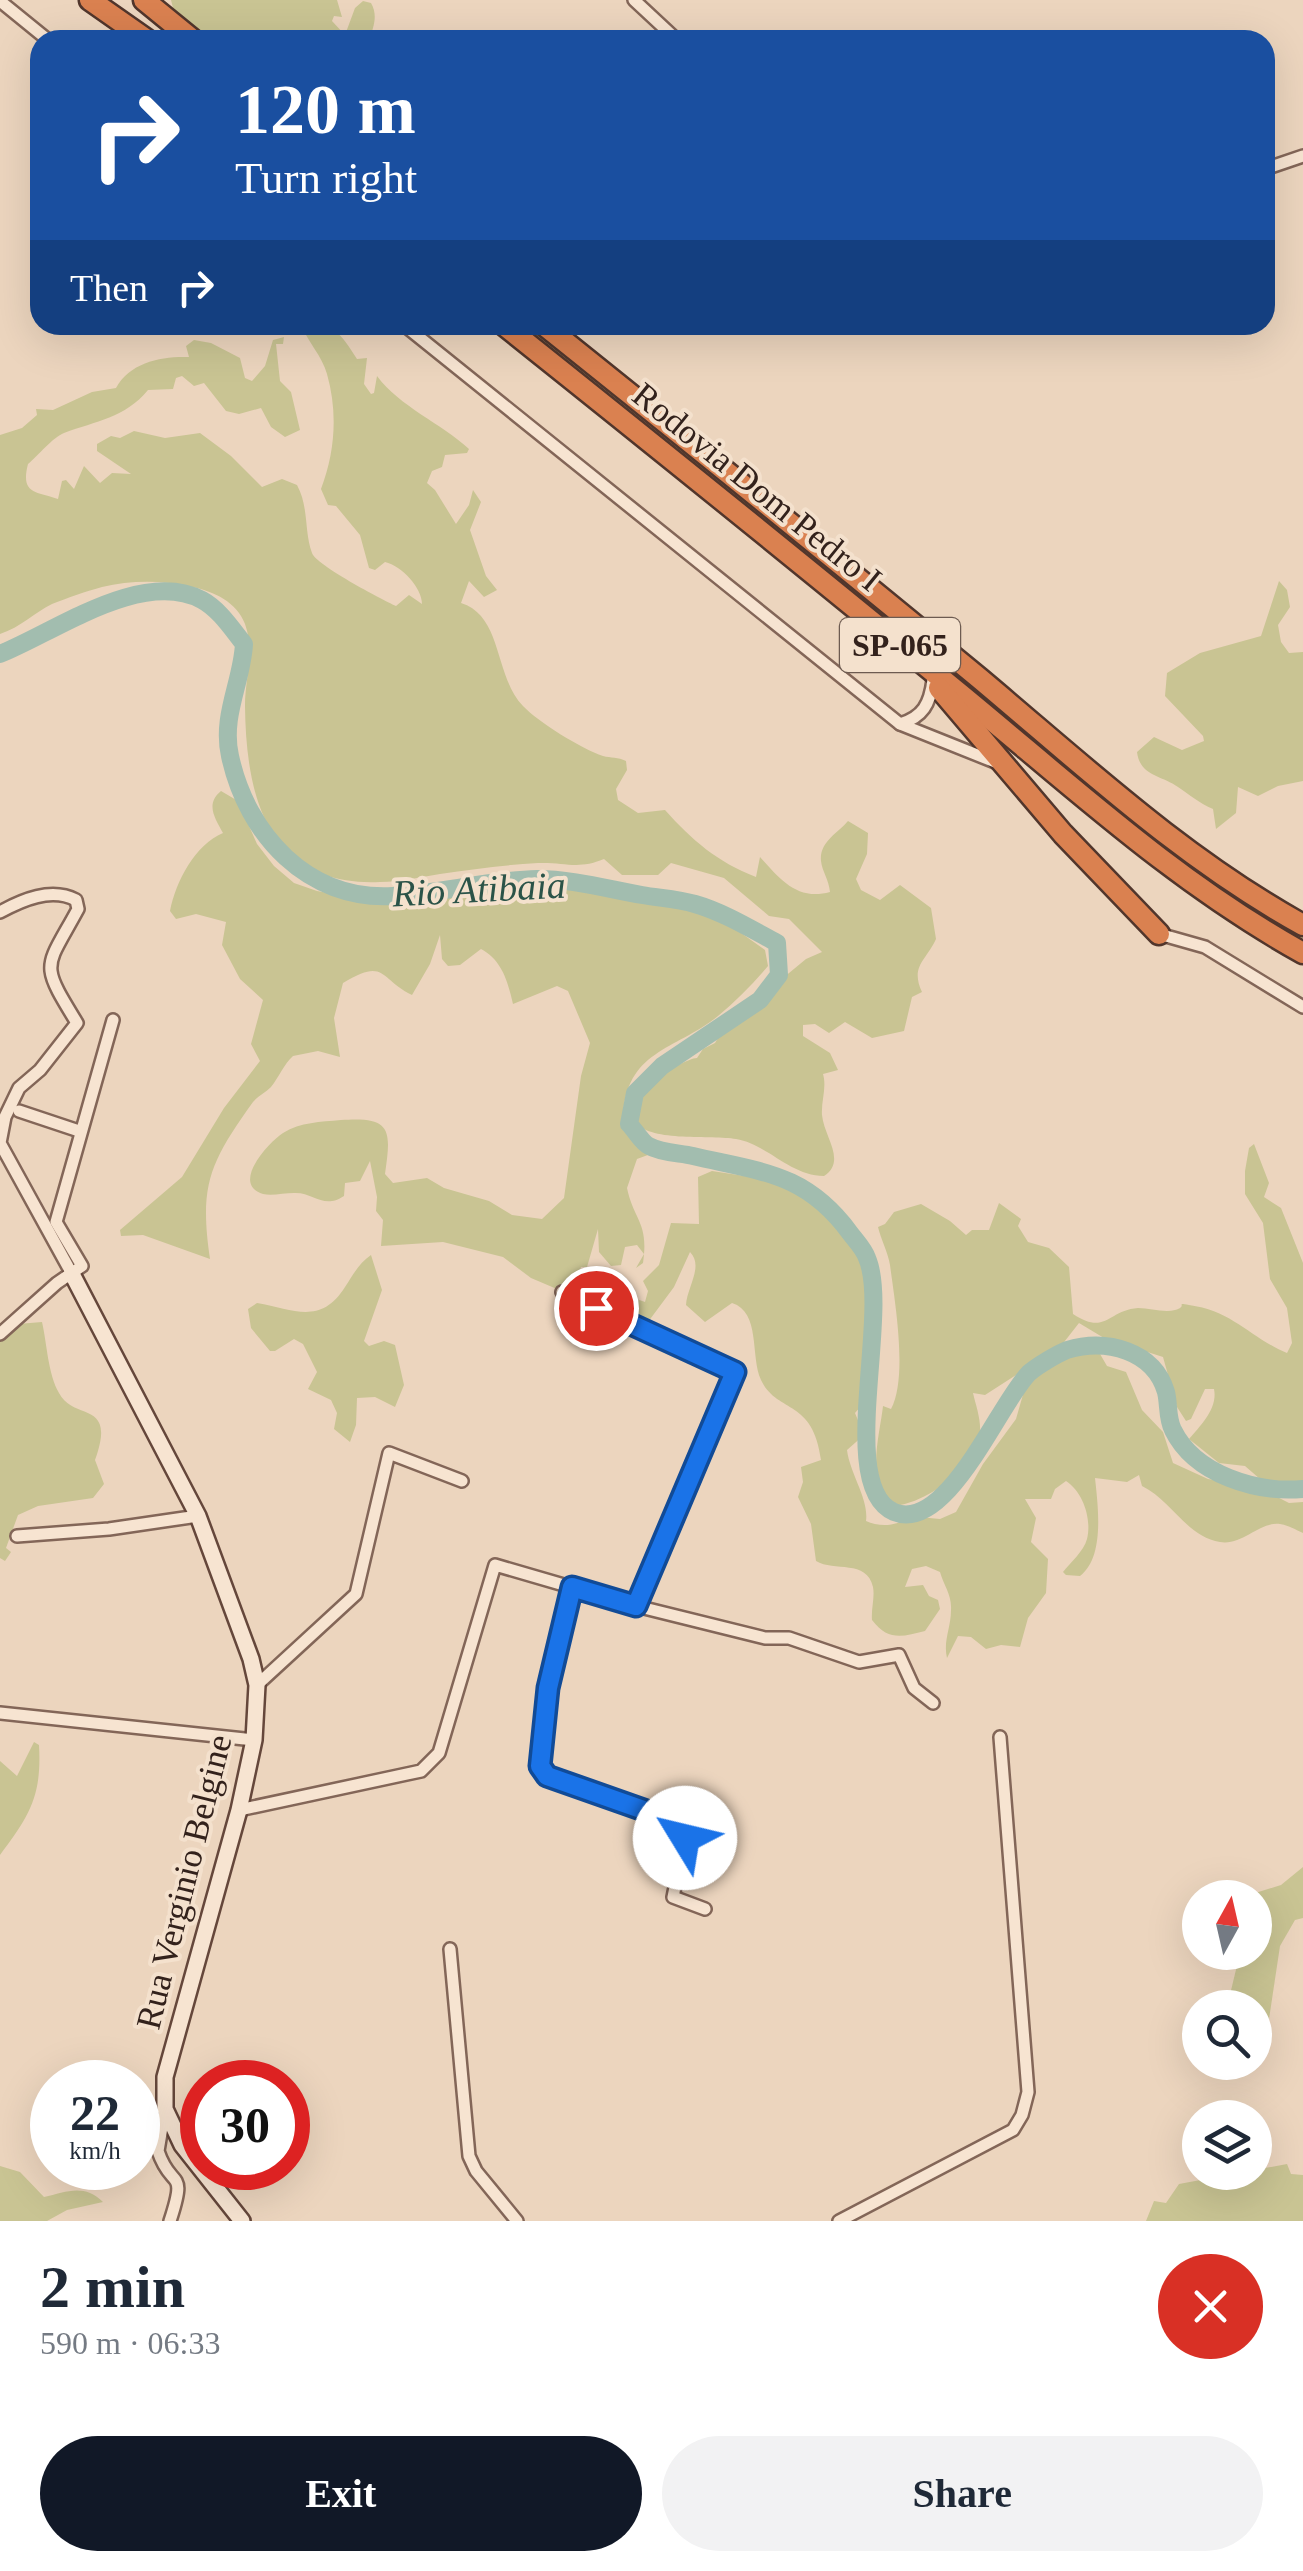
<!DOCTYPE html>
<meta charset="utf-8">
<style>
:root{--surface:#fff;--page:#f2f2f3;--text:#1f2937;--muted:#747a83;--accent:#111827}
body{margin:0;font-family:Georgia,serif;background:var(--page);color:var(--text);height:100vh;display:flex;flex-direction:column;font-size:38px;white-space:nowrap}
*{box-sizing:border-box;margin:0}
p{font-size:32px;color:var(--muted)}
.icon{flex:none;width:55px;height:55px;fill:none;stroke:currentColor;stroke-width:2;stroke-linecap:round;stroke-linejoin:round}
.map{position:relative;height:2221px;overflow:hidden}
.details{display:flex;flex-direction:column;background:var(--surface);flex:1}
.details>*{flex:none}
.top-card{position:absolute;left:30px;top:30px;width:1245px;height:305px;border-radius:30px;box-shadow:0 10px 40px #0002;background:#1a4fa0;color:#fff;overflow:hidden}
.needle{width:65px;rotate:8deg}
.buttons{position:absolute;left:1182px;top:1880px;display:grid;gap:20px}
.buttons a{display:grid;place-items:center;width:90px;height:90px;border-radius:50%;background:var(--surface);box-shadow:0 10px 40px #0002;font-size:50px}
.speed{position:absolute;left:30px;top:2060px;display:flex;gap:20px;font-size:50px;font-weight:700;text-align:center}
.speed>*{display:grid;place-content:center;width:130px;height:130px;border-radius:50%;background:var(--surface);box-shadow:0 10px 40px #0002;line-height:1}
.speed small{font-size:25px;font-weight:400}
.speed .limit{border:15px solid #d22;background:#fff;color:#111}
.pin{position:absolute;display:grid;place-items:center;width:85px;height:85px;color:#fff;margin:-42px;border:5px solid #fff;border-radius:50%;box-shadow:0 2px 10px #0007}
.me{position:absolute;width:110px;margin:-55px;rotate:306deg;stroke-linejoin:round;filter:drop-shadow(0 0 8px #0008)}
.turn{display:flex;align-items:center;gap:35px;height:210px;padding:0 40px;font-size:45px}
.turn .icon{width:130px;height:130px;stroke-width:2.5}
.turn b{display:block;font-size:70px;line-height:85px}
.then{display:flex;align-items:center;height:95px;padding:0 40px;background:#0003;gap:20px;font-size:38px}
.round{display:grid;place-items:center;flex:none;width:105px;height:105px;border-radius:52px;background:var(--page)}
.summary{display:flex;align-items:center;justify-content:space-between;height:170px;padding:0 40px}
h1{font-size:60px;font-weight:700;line-height:75px}
.button{display:flex;gap:20px;margin-top:auto;padding:20px 40px}
.button a{flex:1;height:115px;border-radius:60px;background:var(--accent);color:#fff;font-size:40px;font-weight:700;line-height:115px;text-align:center}
.button a+a{background:var(--page);color:var(--text)}
.map>svg:first-child{display:block}
</style>
<div class="map">
<svg width="1303" height="2221" viewBox="0 0 1303 2221">
<rect width="100%" height="100%" fill="#ecd5be"/>
<g fill="#c9c493">
<path d="M 171,0 L 337,0 L 342,17 L 334,16 L 332,21 L 345,35 L 355,8 L 363,1 L 371,3 C 379,17 372,28 370,40 L 208,40 L 174,12 Z"/>
<path d="M 301,325 C 336,325 339,331 357,359 L 367,358 L 364,384 L 371,394 L 374,393 L 377,376 C 400,407 441,423 469,449 L 467,453 L 445,455 L 442,467 L 432,471 L 427,483 L 435,490 L 456,524 L 469,505 L 473,490 L 481,502 L 470,530 L 486,576 L 497,590 L 484,597 L 469,581 L 461,603 C 503,616 494,676 523,706 C 538,722 582,749 603,756 C 611,758 618,757 626,761 L 627,770 L 616,789 L 618,800 L 638,813 L 665,810 C 692,840 717,862 756,877 L 760,857 C 780,879 797,901 830,892 C 829,880 822,871 821,861 C 819,842 838,833 848,821 L 868,833 L 867,854 L 856,879 L 861,890 L 880,900 L 900,885 L 931,908 L 936,939 C 926,961 910,966 922,992 L 912,997 L 904,1031 L 872,1038 L 845,1022 L 829,1033 L 815,1024 L 803,1025 L 803,1036 L 830,1053 L 838,1070 L 823,1074 C 827,1088 821,1101 822,1115 C 824,1137 847,1161 824,1176 C 790,1176 767,1144 736,1139 C 713,1135 650,1142 637,1123 L 636,1102 L 653,1075 C 668,1072 689,1058 697,1058 L 703,1049 L 715,1043 L 725,1026 L 767,1002 L 783,978 L 806,959 L 822,952 L 789,919 L 769,916 L 724,878 L 671,863 L 658,875 L 622,875 L 604,859 C 578,870 565,862 538,863 C 505,865 473,869 440,874 C 421,877 400,882 380,882 C 268,887 246,798 245,706 C 245,678 255,652 245,624 C 237,602 213,591 192,587 C 163,580 131,580 102,587 C 87,591 67,598 52,604 C 34,613 21,627 0,634 L 0,435 L 22,428 L 37,415 L 36,409 L 53,410 L 92,392 L 116,388 C 130,362 162,356 189,357 L 186,346 L 194,340 L 211,343 L 240,358 L 245,378 L 252,381 L 265,366 L 273,340 L 284,337 L 283,344 L 276,344 L 280,381 L 291,392 L 300,430 L 285,437 L 271,427 L 261,408 L 239,414 L 226,411 L 204,383 L 194,386 L 182,376 L 176,378 L 173,389 L 148,390 C 125,418 96,421 64,433 C 53,437 38,456 28,464 C 20,495 37,491 58,499 L 62,481 L 66,480 L 74,489 L 84,466 L 100,483 L 112,473 L 131,474 L 97,451 L 97,444 L 111,436 L 120,438 L 134,431 L 165,438 L 200,433 L 231,456 L 262,487 L 282,479 L 297,485 C 309,507 304,531 312,553 C 316,565 381,599 396,606 L 409,595 L 422,604 C 422,588 402,566 385,562 L 375,570 L 369,568 L 360,535 L 336,506 L 328,505 L 321,489 C 335,452 338,413 327,374 C 322,356 308,342 301,325 Z"/>
<path d="M 516,325 L 534,325 L 800,540 L 1303,932 L 1303,946 L 1204,885 Z"/>
<path d="M 1279,581 L 1287,590 L 1290,607 L 1278,625 L 1281,642 L 1289,653 L 1303,652 L 1303,781 L 1278,786 L 1258,796 L 1238,787 L 1236,813 L 1216,829 L 1213,809 C 1199,803 1190,795 1178,787 C 1161,775 1140,776 1137,752 L 1154,737 L 1182,750 L 1204,741 L 1203,736 L 1165,696 L 1167,673 L 1200,653 L 1261,636 Z"/>
<path d="M 221,791 L 238,801 L 257,844 L 274,866 L 294,883 L 317,891 L 396,905 L 495,883 L 585,883 L 710,904 L 734,928 L 765,950 L 768,966 C 753,984 736,1001 718,1016 C 674,1051 626,1050 623,1118 L 635,1139 L 656,1152 L 637,1159 L 627,1188 C 634,1221 649,1222 643,1263 L 636,1268 L 644,1254 L 637,1245 L 625,1247 L 621,1265 L 611,1266 L 599,1252 L 598,1229 L 587,1267 L 581,1267 L 571,1295 L 531,1278 L 503,1257 L 443,1242 L 381,1246 L 383,1220 L 376,1211 L 377,1197 L 370,1161 L 360,1181 L 345,1183 L 344,1196 C 323,1210 314,1192 294,1193 C 284,1193 272,1196 263,1194 C 230,1184 269,1142 283,1133 C 301,1122 320,1122 341,1120 C 393,1116 391,1131 385,1174 L 393,1183 L 427,1178 L 444,1188 L 489,1201 L 512,1215 L 542,1219 L 564,1198 L 581,1076 L 590,1043 L 568,991 L 557,986 L 513,1004 C 508,982 502,960 481,949 L 460,965 L 448,966 L 442,959 L 440,935 L 430,964 L 412,995 C 379,979 386,957 343,983 L 334,1018 L 340,1057 L 318,1051 L 293,1056 C 284,1064 279,1077 271,1087 C 266,1092 258,1096 253,1102 C 210,1162 199,1185 210,1259 L 143,1235 L 121,1236 L 120,1230 L 182,1177 L 224,1108 L 260,1061 L 251,1044 L 263,1000 L 240,979 L 222,945 L 226,922 L 196,914 L 176,919 L 170,911 C 176,881 195,845 223,833 C 215,818 205,804 221,791 Z"/>
<path d="M 1254,1144 L 1269,1183 L 1264,1197 L 1281,1208 L 1303,1263 L 1303,1484 L 1260,1479 L 1245,1466 L 1219,1463 L 1189,1439 C 1201,1425 1218,1408 1214,1389 L 1205,1389 L 1191,1419 L 1186,1421 L 1177,1407 L 1163,1357 L 1104,1338 L 1079,1323 L 1061,1346 L 985,1395 L 973,1393 C 976,1406 981,1419 980,1433 C 977,1466 930,1500 900,1505 C 862,1492 880,1435 883,1406 L 891,1409 C 908,1377 895,1303 890,1265 C 888,1252 881,1240 878,1227 L 885,1224 L 894,1212 L 921,1204 L 950,1221 L 966,1235 L 972,1230 L 989,1230 L 999,1203 L 1021,1219 L 1018,1226 L 1028,1242 L 1049,1248 L 1069,1267 L 1073,1314 C 1106,1336 1108,1310 1138,1308 C 1150,1308 1164,1313 1175,1310 C 1189,1306 1174,1302 1189,1305 C 1233,1311 1249,1337 1287,1353 L 1292,1343 L 1287,1308 L 1270,1279 L 1263,1223 L 1245,1194 L 1245,1171 L 1249,1148 Z"/>
<path d="M 712,1171 L 777,1181 L 816,1200 L 848,1221 L 856,1231 L 865,1250 L 877,1313 L 875,1390 L 855,1413 L 864,1435 L 847,1450 C 850,1474 869,1499 866,1521 C 879,1527 898,1527 908,1516 L 940,1519 L 956,1512 L 983,1464 L 1016,1419 L 1024,1391 L 1038,1375 L 1062,1360 L 1089,1352 L 1100,1354 L 1107,1366 L 1126,1372 L 1142,1410 L 1163,1432 L 1173,1463 L 1208,1479 L 1260,1488 L 1289,1503 L 1303,1502 L 1303,1533 C 1296,1530 1288,1525 1280,1524 C 1260,1521 1242,1546 1220,1542 C 1187,1537 1171,1500 1142,1486 L 1139,1475 L 1127,1482 L 1095,1478 C 1098,1506 1105,1557 1080,1576 L 1066,1575 L 1063,1572 C 1070,1563 1084,1551 1087,1539 C 1092,1519 1083,1492 1066,1481 L 1055,1489 L 1051,1499 L 1025,1499 L 1036,1518 L 1031,1542 L 1048,1559 L 1046,1593 L 1028,1618 L 1020,1647 L 1001,1645 L 986,1649 L 971,1637 L 958,1636 L 947,1658 C 943,1641 951,1628 951,1610 C 952,1595 944,1586 940,1572 L 926,1566 L 912,1569 L 905,1587 L 923,1585 L 929,1596 L 938,1600 L 940,1609 L 925,1631 C 902,1637 888,1641 872,1620 C 871,1609 875,1597 873,1587 C 867,1559 834,1572 816,1561 L 811,1524 L 798,1497 L 803,1482 L 801,1467 L 821,1460 C 813,1398 777,1414 761,1380 C 750,1356 761,1312 732,1303 L 705,1322 L 686,1305 C 687,1287 704,1266 690,1252 L 674,1287 L 648,1322 L 641,1324 L 603,1307 L 607,1299 L 628,1296 L 645,1302 L 648,1291 L 643,1281 L 659,1265 L 671,1223 L 699,1224 L 698,1177 Z"/>
<path d="M 371,1255 L 382,1290 L 364,1341 L 369,1346 L 384,1341 L 395,1345 L 404,1385 L 395,1407 L 375,1397 L 357,1398 L 356,1425 L 350,1442 L 334,1429 L 337,1413 L 331,1400 L 308,1389 L 317,1372 L 303,1344 L 294,1339 L 275,1351 L 270,1351 L 251,1328 L 248,1309 L 257,1303 C 295,1310 321,1325 345,1287 C 353,1275 359,1263 371,1255 Z"/>
<path d="M 42,1322 C 47,1344 48,1374 59,1393 C 74,1422 117,1399 95,1460 L 104,1484 L 93,1498 L 38,1506 L 18,1515 L 6,1548 L 11,1552 L 5,1561 L 0,1558 L 0,1333 L 18,1324 Z"/>
<path d="M 34,1742 L 39,1745 C 42,1797 29,1816 0,1855 L 0,1761 L 17,1776 Z"/>
<path d="M 1303,1867 L 1303,1918 L 1295,1920 L 1280,1946 L 1263,2059 L 1250,2071 L 1220,2070 L 1208,2063 L 1255,2062 L 1255,2008 L 1227,2007 L 1240,1953 L 1255,1952 L 1252,1894 L 1281,1885 Z"/>
<path d="M 1287,2164 L 1291,2174 L 1303,2175 L 1303,2221 L 1146,2221 L 1154,2201 L 1166,2203 L 1179,2184 Z"/>
<path d="M 0,2166 L 20,2172 L 44,2197 C 66,2192 84,2183 103,2202 L 67,2210 L 47,2221 L 0,2221 Z"/>
</g>
<g fill="none" stroke-linecap="round" stroke-linejoin="round">
<path stroke="#a2bdaf" stroke-width="18" d="M 0,654 C 55,632 142,568 202,600 C 219,609 232,629 244,644 C 242,682 221,716 230,756 C 247,835 308,901 393,896 C 441,893 489,880 537,879 C 572,879 608,889 642,895 C 659,898 678,899 695,904 C 723,912 751,929 777,943 L 779,975 L 760,1000 L 662,1066 L 635,1093 L 629,1124 C 635,1130 642,1143 649,1146 C 661,1153 680,1153 693,1156 C 762,1172 806,1173 850,1233 C 856,1241 864,1249 867,1258 C 891,1313 836,1487 894,1512 C 947,1534 999,1403 1029,1373 C 1037,1366 1057,1354 1067,1350 C 1107,1338 1154,1351 1166,1392 C 1169,1404 1167,1419 1173,1430 C 1195,1475 1257,1493 1303,1489"/>
<g stroke="#836658" stroke-width="16">
<g id="street">
<path d="M 634,0 L 677,40"/>
<path d="M 0,1 L 48,40"/>
<path d="M 1265,169 L 1303,156"/>
<path d="M 404,325 L 900,724 L 995,762"/>
<path d="M 900,724 C 923,717 930,704 933,680"/>
<path d="M 0,912 C 22,900 51,887 76,900 L 78,909 C 45,970 39,961 77,1023 L 40,1070 L 19,1088 L 5,1117 L 0,1143 L 72,1274"/>
<path d="M 1159,934 L 1205,947 L 1303,1007"/>
<path d="M 19,1111 L 79,1131"/>
<path d="M 562,1292 L 735,1371 L 636,1606"/>
<path d="M 0,1334 L 57,1283 L 82,1266 L 56,1222 L 113,1020"/>
<path d="M 17,1536 L 109,1529 L 198,1516"/>
<path d="M 572,1587 L 549,1688 L 540,1766 L 547,1776 L 673,1820 L 685,1838 L 673,1897 L 705,1909"/>
<path d="M 257,1685 L 356,1594 L 389,1453 L 462,1481"/>
<path d="M 0,1713 L 254,1740"/>
<path d="M 239,1810 L 421,1771 L 439,1753 L 495,1565 L 636,1606 L 765,1638 L 789,1638 L 859,1662 L 899,1655 L 914,1688 L 933,1703"/>
<path d="M 450,1949 L 469,2156 L 476,2171 L 517,2221"/>
<path d="M 165,2109 L 158,2151 C 171,2191 188,2166 170,2221"/>
<path d="M 839,2221 L 1013,2130 L 1022,2115 L 1028,2092 L 1000,1737"/>
</g>
</g>
<g stroke="#65473b" stroke-width="20">
<path id="secondary" d="M 72,1274 L 198,1516 L 251,1659 L 257,1685 L 254,1740 L 239,1810 L 165,2077 L 165,2109 L 182,2145 L 242,2221"/>
</g>
<g stroke="#51362c" stroke-width="25">
<g id="highway">
<path d="M 90,0 L 147,40"/>
<path d="M 144,0 L 193,40"/>
<path d="M 504,325 C 657,447 808,569 959,693 C 1071,785 1175,882 1303,953"/>
<path d="M 544,325 C 690,442 835,559 979,678 C 1084,766 1182,858 1303,925"/>
<path d="M 939,688 L 1063,834 L 1159,934"/>
</g>
</g>
<use href="#street" stroke="#f7e4d1" stroke-width="11"/>
<use href="#secondary" stroke="#f7e4d1" stroke-width="15"/>
<use href="#highway" stroke="#da8150" stroke-width="20"/>
</g>
<g fill="none" stroke-linecap="round" stroke-linejoin="round">
<g stroke="#114b97" stroke-width="25">
<path id="route" d="M 596,1308 L 735,1372 L 636,1606 L 572,1587 L 548,1688 L 540,1766 L 547,1776 L 672,1820 L 685,1838"/>
</g>
<use href="#route" stroke="#1a73e8" stroke-width="18"/>
</g>
<g text-anchor="middle" dominant-baseline="central" stroke-width="8" stroke-linejoin="round" paint-order="stroke">
<rect fill="#f4e1cd" stroke="#6d5b51" stroke-width="2.5" x="840" y="618" width="120" height="54" rx="8"/>
<g font-size="32" font-weight="bold" fill="#33221c">
<text x="900" y="645">SP-065</text>
</g>
<g font-size="35" fill="#33221c" stroke="#f4e1cd">
<text transform="translate(757 487) rotate(39)">Rodovia Dom Pedro I</text>
<text transform="translate(184 1882) rotate(-76)">Rua Verginio Belgine</text>
</g>
<g font-size="38" font-style="italic" fill="#2b5348" stroke="#f4e1cd">
<text transform="translate(479 889) rotate(-3)">Rio Atibaia</text>
</g>
</g>
</svg>
<div class="buttons">
<a><svg class="needle" viewBox="-14 -14 28 28"><path d="M0-13l5 13h-10z" fill="#e53935"/><path d="M0 13l5-13h-10z" fill="#747a83"/></svg></a>
<a><svg class="icon" aria-label="search" viewBox="0 0 24 24"><circle cx="10" cy="10" r="6"/><path d="M15 15l6 6"/></svg></a>
<a><svg class="icon" aria-label="layers" viewBox="0 0 24 24"><path d="M12 4l9 5-9 5-9-5zM3 14l9 5 9-5"/></svg></a>
</div>
<div class="speed"><div>22<small>km/h</small></div><div class="limit">30</div></div>
<div class="pin" style="left:596px;top:1308px;background:#d93025"><svg class="icon" aria-label="arrive" viewBox="0 0 24 24"><path d="M6 21V4h12l-3 4 3 4H6"/></svg></div>
<svg class="me" style="left:685px;top:1838px" viewBox="-20 -20 40 40"><circle r="19" fill="#fff"/><path d="M0-13L10 11 0 6-10 11z" fill="#1a73e8"/></svg>
<div class="top-card">
<div class="turn"><svg class="icon" aria-label="right" viewBox="0 0 24 24"><path d="M7 20v-9h11M14 6l5 5-5 5"/></svg><div><b>120 m</b>Turn right</div></div>
<div class="then">Then<svg class="icon" aria-label="right" viewBox="0 0 24 24"><path d="M7 20v-9h11M14 6l5 5-5 5"/></svg></div>
</div>
</div>
<section class="details">
<div class="summary"><div><h1>2 min</h1><p>590 m · 06:33</p></div><a class="round" style="background:#d93025;color:#fff"><svg class="icon" aria-label="close" viewBox="0 0 24 24"><path d="M6 6l12 12M18 6L6 18"/></svg></a></div>
<div class="button"><a>Exit</a><a>Share</a></div>
</section>
